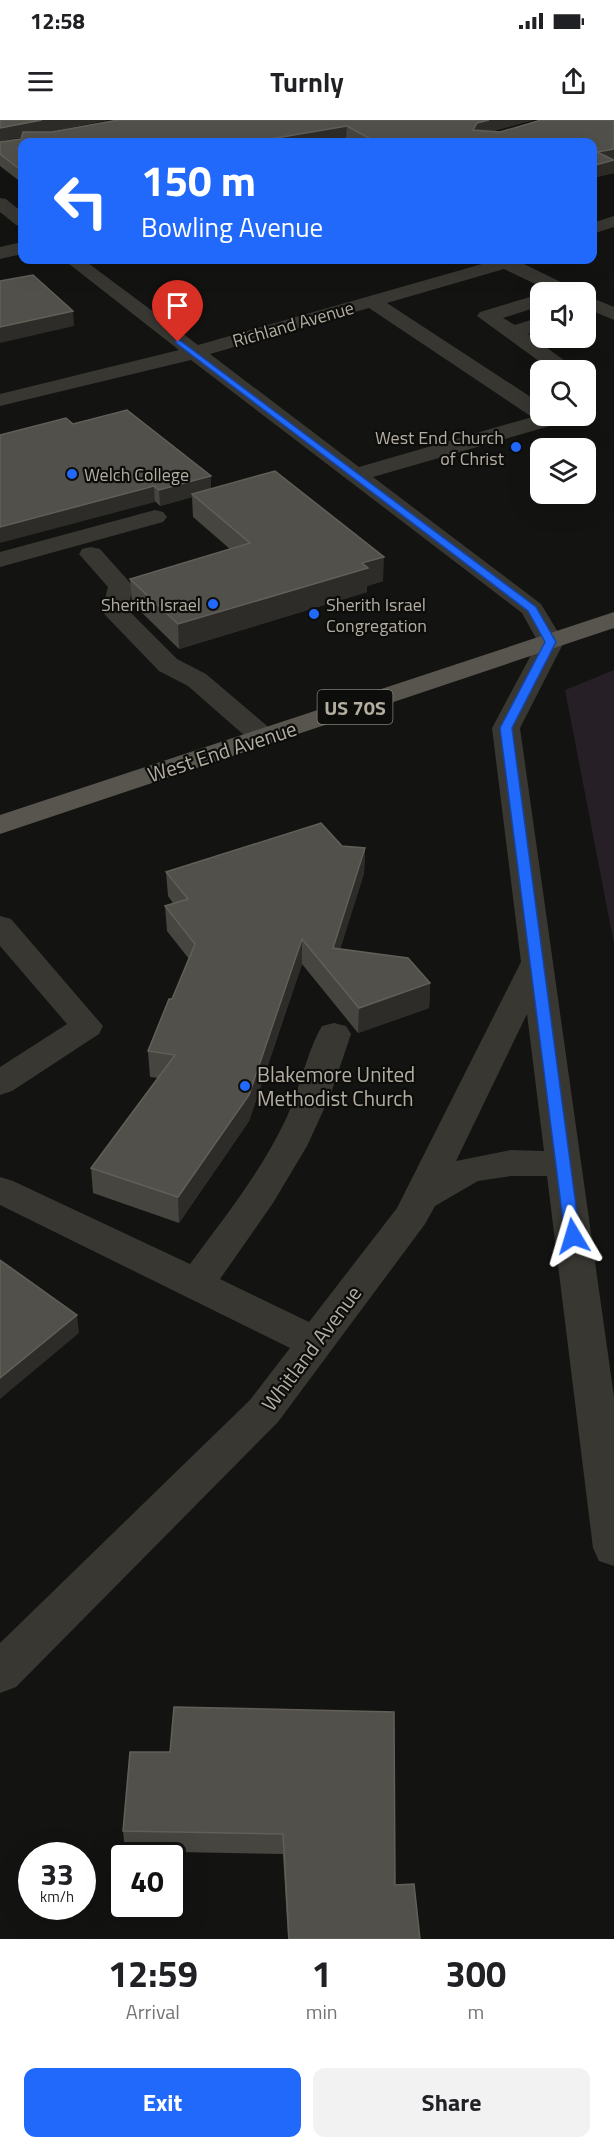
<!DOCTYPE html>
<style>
:root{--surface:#fff;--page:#f2f2f2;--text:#202124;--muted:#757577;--accent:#2169fb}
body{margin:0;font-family:"Titillium Web",sans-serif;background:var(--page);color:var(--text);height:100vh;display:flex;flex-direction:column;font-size:22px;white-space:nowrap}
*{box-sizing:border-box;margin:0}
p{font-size:20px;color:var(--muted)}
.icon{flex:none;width:33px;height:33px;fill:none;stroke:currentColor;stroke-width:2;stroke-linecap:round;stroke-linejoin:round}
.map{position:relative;height:1819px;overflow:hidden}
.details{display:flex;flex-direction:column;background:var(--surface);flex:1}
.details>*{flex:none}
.banner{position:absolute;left:18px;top:18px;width:579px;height:126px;border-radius:12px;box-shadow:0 6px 24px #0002;background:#2169fb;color:#fff;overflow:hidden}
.tools{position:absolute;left:530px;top:162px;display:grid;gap:12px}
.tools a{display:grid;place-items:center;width:66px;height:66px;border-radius:12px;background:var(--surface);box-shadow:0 6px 24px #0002;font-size:30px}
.speed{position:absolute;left:18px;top:1722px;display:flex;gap:12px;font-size:30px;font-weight:700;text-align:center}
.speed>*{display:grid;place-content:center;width:78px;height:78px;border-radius:50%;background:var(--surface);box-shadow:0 6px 24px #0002;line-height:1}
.speed small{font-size:15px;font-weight:400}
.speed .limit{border:3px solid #111;border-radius:9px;background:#fff;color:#111}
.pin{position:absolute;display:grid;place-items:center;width:51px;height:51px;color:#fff;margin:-62px -26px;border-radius:50% 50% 50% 0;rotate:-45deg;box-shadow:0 0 6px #0007}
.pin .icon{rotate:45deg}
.me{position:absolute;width:66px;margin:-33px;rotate:353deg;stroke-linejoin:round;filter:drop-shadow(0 0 4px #0008)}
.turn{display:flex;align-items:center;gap:21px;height:126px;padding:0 24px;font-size:27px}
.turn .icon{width:78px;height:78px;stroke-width:2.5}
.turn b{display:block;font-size:42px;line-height:51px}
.eta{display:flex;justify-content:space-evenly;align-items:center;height:102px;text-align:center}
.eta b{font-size:36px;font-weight:700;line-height:42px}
.cta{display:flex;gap:12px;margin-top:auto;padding:12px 24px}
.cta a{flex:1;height:69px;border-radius:12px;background:var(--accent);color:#fff;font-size:24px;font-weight:700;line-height:69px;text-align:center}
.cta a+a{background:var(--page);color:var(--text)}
.status{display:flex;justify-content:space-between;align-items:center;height:42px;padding:0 30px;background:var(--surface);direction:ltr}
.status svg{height:16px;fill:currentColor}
header{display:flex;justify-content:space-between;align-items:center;height:78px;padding:0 24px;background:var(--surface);font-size:27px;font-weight:700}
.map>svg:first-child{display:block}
</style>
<div class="status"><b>12:58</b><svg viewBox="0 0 49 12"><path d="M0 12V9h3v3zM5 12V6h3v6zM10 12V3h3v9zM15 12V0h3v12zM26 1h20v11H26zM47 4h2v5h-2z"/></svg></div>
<header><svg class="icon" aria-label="menu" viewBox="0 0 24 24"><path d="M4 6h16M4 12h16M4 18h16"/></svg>Turnly<svg class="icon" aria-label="share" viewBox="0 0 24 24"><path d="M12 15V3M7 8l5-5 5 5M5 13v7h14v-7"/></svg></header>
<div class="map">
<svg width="614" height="1819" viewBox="0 0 614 1819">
<rect width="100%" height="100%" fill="#131311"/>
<path fill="#271f26" d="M 614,550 L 614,824 L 565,570 Z"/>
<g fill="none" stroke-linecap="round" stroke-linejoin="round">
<g fill="#383732" fill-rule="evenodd">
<path d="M 0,78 L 6,79 L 22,92 L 22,106 L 16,105 L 0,92 Z"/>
<path d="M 614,96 L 614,107 L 592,114 L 592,103 Z"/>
<path d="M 22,122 L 22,134 L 0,139 L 0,127 Z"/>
<path d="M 64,140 L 84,140 L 198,225 L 496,140 L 524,140 L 522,143 L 573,168 L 576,172 L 552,172 L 504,149 L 387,183 L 540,283 L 540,296 L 558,296 L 560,299 L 557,304 L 373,357 L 541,484 L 564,522 L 520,608 L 614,1277 L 614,1446 L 599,1441 L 593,1428 L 547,1056 L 511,1056 L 478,1061 L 435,1086 L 425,1104 L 278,1302 L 16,1567 L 0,1573 L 0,1523 L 250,1280 L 290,1228 L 0,1085 L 0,1057 L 13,1061 L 190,1144 C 224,1098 260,1053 285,1001 C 299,972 307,931 322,906 L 334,903 L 346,906 L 351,914 L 330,976 L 307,1026 L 273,1083 L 220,1159 L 309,1202 L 397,1088 L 521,842 L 492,608 L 538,522 L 522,493 L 191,240 L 0,286 L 0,274 L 179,230 ZM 369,188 L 532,297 L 359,347 L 210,234 ZM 527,894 L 544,1031 L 511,1030 L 456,1041 Z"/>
<path d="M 540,174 L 540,186 L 503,198 L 515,205 L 540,197 L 540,210 L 528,214 L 565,241 L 571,250 L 551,250 L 477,196 L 480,192 Z"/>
<path d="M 585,175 L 614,187 L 614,200 L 585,188 Z"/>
<path d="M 155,390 L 163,392 L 167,397 L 163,402 L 0,447 L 0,432 Z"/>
<path d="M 91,427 L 100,429 L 133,466 L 128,490 L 177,539 L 206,554 L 273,611 L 277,617 L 273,623 L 263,625 L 253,623 L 188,566 L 159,551 L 106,496 L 102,491 L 108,467 L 79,434 L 82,429 Z"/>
<path d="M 0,796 L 11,799 L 103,906 L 99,914 L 12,971 L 0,975 L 0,947 L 67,904 L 0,826 Z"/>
</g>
<path fill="#57554e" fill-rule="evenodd" d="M 614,492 L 614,508 L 0,714 L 0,695 Z"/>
</g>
<g fill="#46453f">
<path d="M 0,0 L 108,0 L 47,12 L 52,12 L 118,0 L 533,0 L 493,11 L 500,12 L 541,0 L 614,0 L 614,53 L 592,58 L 592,22 L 353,22 L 346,19 L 325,22 L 22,22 L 22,63 L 0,46 L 0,22 L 21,19 L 22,17 L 0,21 Z"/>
<path d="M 73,304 L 211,368 L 383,461 L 367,466 L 367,472 L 179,529 L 132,483 L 130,459 L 230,429 L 193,397 L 192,377 L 160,386 Z"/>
<path d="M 342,726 L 365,728 L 364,753 L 340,829 L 430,863 L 429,888 L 358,913 L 302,844 L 249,1001 L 179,1103 L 93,1073 L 91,1048 L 158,958 L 150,957 L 148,931 L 172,879 L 189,839 L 167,811 L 165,786 L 173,783 L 168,776 L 166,752 Z"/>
<path d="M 130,1632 L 395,1765 L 420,1819 L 288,1819 L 283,1734 L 125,1731 L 123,1711 Z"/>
</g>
<g fill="#2d2c28">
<path d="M 42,0 L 108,0 L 0,21 L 0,8 Z"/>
<path d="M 489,0 L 533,0 L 476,16 L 473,10 L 477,3 Z"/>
<path d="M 347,6 L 346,19 L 325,22 L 252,22 Z"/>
<path d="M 614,29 L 614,53 L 592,58 L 592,46 L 597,32 Z"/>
<path d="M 73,191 L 74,206 L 0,223 L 0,207 Z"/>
<path d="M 211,356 L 211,372 L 192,374 L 192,377 L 160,386 L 159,370 Z"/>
<path d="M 154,366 L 155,382 L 0,423 L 0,407 Z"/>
<path d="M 384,437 L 383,461 L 367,466 L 367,472 L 179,529 L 178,504 Z"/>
<path d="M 365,728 L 364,753 L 333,852 L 333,828 Z"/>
<path d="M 302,819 L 302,844 L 249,1001 L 179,1103 L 178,1077 Z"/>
<path d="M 430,863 L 429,888 L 358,913 L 359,888 Z"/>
<path d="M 77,1195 L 79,1213 L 0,1279 L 0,1258 Z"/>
</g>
<g fill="#52504a" stroke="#615f58" stroke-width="1.5">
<path d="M 0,0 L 42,0 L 0,8 Z"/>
<path d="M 118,0 L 489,0 L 477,3 L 473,10 L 500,12 L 541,0 L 614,0 L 614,29 L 597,32 L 614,40 L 592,46 L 592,22 L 376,22 L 347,6 L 252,22 L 22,22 L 22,51 L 0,34 L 0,22 L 21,19 L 23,12 L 52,12 Z"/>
<path d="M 33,155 L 73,191 L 0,207 L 0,161 Z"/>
<path d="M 127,290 L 211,356 L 159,370 L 154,366 L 0,407 L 0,315 L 66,298 L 73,304 Z"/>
<path d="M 275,351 L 384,437 L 362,443 L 368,448 L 178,504 L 130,459 L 250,423 L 192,374 Z"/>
<path d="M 321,703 L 342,726 L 365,728 L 333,828 L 408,838 L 430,863 L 359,888 L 302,819 L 249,975 L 178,1077 L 91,1048 L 175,935 L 148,931 L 169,879 L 172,879 L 195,824 L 165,786 L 188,779 L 166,752 Z"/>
<path d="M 0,1140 L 77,1195 L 0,1258 Z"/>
<path d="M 174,1587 L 394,1592 L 395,1765 L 414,1764 L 420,1819 L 289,1819 L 283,1714 L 123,1711 L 130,1632 L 170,1632 Z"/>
</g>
<path fill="#2169fb" stroke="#1544a3" stroke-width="1.5" d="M 178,219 L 536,487 L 556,522 L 512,608 L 580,1116 L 578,1120 L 567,1120 L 565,1116 L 500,608 L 545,522 L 528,491 L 176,223 L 176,220 Z"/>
<g fill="#2169fb" stroke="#0d0d0c" stroke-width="2">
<circle cx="516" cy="327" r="6"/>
<circle cx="72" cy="354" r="6"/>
<circle cx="213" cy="484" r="6"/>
<circle cx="314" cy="494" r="6"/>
<circle cx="245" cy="966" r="6"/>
</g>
<g text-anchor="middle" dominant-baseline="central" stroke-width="4.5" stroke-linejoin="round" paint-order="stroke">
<g font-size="18" fill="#b4aea1" stroke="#0d0d0c">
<text transform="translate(293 204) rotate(-16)">Richland Avenue</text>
</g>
<g font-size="18" fill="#b4aea1" stroke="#0d0d0c" text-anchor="end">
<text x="504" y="317">West End Church<tspan x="504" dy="21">of Christ</tspan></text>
<text x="84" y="354" text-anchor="start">Welch College</text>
<text x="201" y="484">Sherith Israel</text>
<text x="326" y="484" text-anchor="start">Sherith Israel<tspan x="326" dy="21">Congregation</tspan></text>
</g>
<rect fill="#0d0d0c" stroke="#827e74" stroke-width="1.5" x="317.5" y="570" width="75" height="34" rx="4.5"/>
<g font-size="20" font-weight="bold" fill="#b4aea1">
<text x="355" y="587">US 70S</text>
</g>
<g font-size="21" fill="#b4aea1" stroke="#0d0d0c">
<text transform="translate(222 631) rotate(-18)">West End Avenue</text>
<text transform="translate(311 1228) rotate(-53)">Whitland Avenue</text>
</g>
<g font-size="21" fill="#b4aea1" stroke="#0d0d0c" text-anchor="start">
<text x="257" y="954">Blakemore United<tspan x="257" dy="24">Methodist Church</tspan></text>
</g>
</g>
</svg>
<div class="tools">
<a><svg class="icon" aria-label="sound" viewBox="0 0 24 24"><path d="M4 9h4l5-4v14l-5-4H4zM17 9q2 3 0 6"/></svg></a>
<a><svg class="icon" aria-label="search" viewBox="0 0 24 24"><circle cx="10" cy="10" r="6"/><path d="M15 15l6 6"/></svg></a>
<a><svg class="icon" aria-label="layers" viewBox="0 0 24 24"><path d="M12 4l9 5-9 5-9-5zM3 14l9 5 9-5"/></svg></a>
</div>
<div class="speed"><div>33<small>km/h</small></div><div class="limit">40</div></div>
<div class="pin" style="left:178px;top:222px;background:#d93025"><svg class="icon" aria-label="arrive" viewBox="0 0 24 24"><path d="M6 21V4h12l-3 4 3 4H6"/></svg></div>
<svg class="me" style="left:573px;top:1116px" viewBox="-20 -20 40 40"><path d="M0-17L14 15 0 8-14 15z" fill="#2169fb" stroke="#fff" stroke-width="4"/></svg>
<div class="banner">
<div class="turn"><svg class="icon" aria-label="left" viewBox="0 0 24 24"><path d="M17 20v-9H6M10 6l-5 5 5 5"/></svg><div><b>150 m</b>Bowling Avenue</div></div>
</div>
</div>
<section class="details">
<div class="eta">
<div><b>12:59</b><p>Arrival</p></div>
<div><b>1</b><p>min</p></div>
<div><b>300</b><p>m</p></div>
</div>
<div class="cta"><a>Exit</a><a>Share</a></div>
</section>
